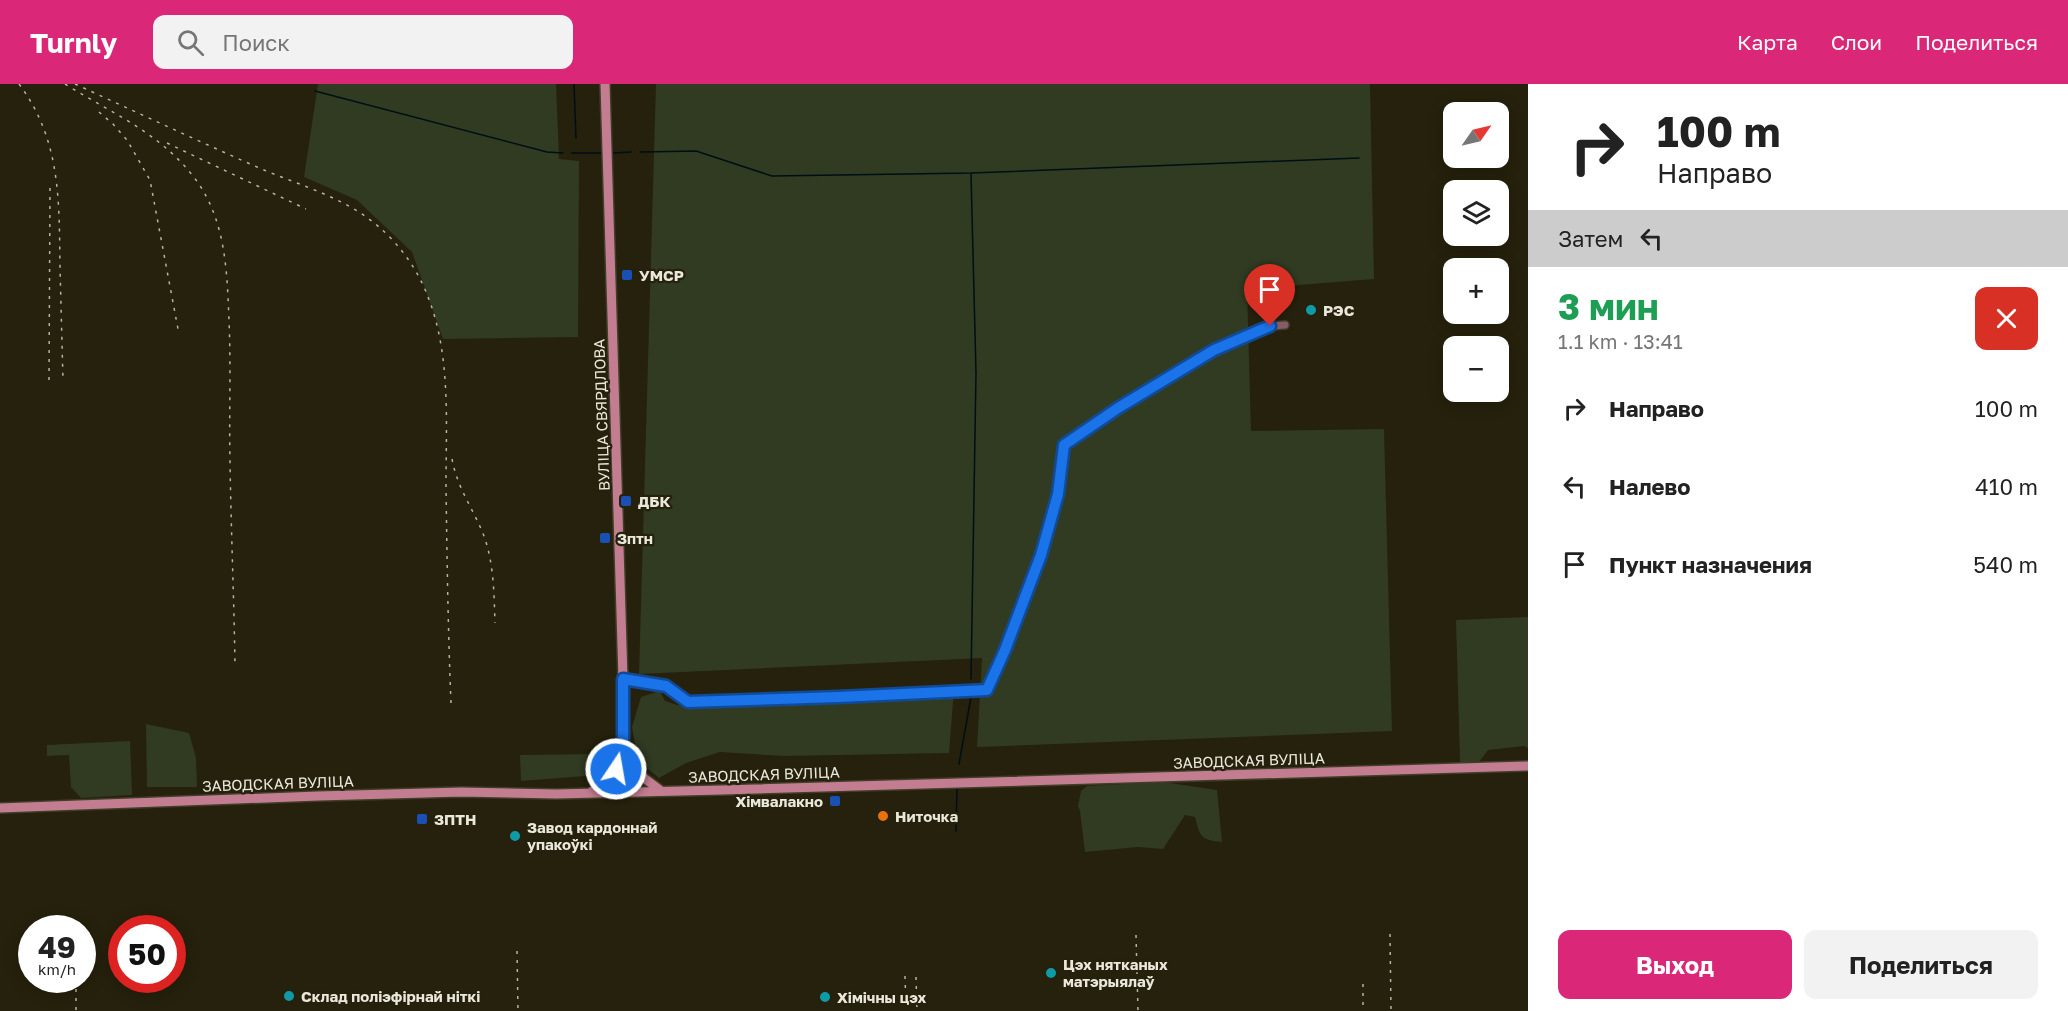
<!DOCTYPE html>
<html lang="ru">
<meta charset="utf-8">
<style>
:root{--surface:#fff;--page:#f2f2f2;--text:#222;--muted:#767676;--accent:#db2777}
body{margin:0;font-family:"Golos Text",sans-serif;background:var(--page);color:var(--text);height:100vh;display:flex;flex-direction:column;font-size:22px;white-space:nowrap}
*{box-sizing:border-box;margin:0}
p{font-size:20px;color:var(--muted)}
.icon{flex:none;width:33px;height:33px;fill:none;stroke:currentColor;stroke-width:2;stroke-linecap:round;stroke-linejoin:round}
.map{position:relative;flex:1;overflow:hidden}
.details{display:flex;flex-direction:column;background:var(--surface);width:540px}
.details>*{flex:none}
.guide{background:#fff;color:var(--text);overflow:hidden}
.needle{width:39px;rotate:56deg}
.fabs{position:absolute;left:1443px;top:18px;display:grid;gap:12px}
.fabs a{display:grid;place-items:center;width:66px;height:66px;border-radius:12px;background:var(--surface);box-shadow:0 3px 15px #0003;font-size:30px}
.speed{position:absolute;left:18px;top:831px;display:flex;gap:12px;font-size:30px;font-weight:700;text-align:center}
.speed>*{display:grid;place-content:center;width:78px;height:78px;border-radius:50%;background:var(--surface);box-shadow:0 3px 15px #0003;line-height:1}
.speed small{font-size:15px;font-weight:400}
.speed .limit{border:9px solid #d22;background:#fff;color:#111}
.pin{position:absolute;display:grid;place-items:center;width:51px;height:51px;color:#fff;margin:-62px -26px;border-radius:50% 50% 50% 0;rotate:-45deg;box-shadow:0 0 6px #0007}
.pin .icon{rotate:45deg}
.me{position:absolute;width:66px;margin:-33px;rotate:12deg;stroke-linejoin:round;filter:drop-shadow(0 0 4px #0008)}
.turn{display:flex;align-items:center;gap:21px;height:126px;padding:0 30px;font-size:27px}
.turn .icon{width:78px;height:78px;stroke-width:2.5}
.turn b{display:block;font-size:42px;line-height:51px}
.then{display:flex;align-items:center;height:57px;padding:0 30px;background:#0003;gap:12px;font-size:22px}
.round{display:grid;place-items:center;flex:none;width:63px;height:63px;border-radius:12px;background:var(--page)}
.headline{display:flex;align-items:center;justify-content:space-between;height:102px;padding:0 30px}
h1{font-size:36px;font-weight:700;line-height:45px;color:#1e9e55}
.button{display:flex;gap:12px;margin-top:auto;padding:12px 30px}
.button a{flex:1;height:69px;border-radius:12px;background:var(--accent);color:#fff;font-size:24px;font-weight:700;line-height:69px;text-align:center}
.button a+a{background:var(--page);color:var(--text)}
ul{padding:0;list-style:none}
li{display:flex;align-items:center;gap:18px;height:78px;padding:0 30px}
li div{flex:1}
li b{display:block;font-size:22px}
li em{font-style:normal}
header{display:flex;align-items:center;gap:36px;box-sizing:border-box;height:84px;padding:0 30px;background:var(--accent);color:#fff}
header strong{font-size:28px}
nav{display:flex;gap:33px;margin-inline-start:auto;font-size:21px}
.search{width:420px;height:54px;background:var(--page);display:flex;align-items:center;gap:15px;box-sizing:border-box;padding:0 21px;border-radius:12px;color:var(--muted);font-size:22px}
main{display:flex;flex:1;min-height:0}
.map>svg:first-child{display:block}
</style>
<header>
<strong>Turnly</strong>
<div class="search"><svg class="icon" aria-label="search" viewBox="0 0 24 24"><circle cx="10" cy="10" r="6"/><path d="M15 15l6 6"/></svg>Поиск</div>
<nav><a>Карта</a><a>Слои</a><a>Поделиться</a></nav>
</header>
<main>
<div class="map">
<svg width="1528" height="927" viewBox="0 0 1528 927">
<rect width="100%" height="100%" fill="#25210c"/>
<g fill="#303b22">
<path d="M 318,0 L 556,0 L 559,75 L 579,77 L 578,253 L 443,255 L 412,168 L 357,116 L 304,93 Z"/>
<path d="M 656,0 L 1370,0 L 1374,195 L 1247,205 L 1251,347 L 1384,345 L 1392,647 L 977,663 L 982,574 L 639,590 Z"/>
<path d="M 1528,533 L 1528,664 L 1524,662 L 1488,666 L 1479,678 L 1460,678 L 1456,536 Z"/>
<path d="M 942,603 L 954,605 L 949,669 L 784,672 L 720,668 L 686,679 L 659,694 L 638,677 L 632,643 L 641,613 L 660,607 L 665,617 L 677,621 L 939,614 Z"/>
<path d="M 146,640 L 189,649 L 196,674 L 197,703 L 147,703 Z"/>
<path d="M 130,657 L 132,711 L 81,714 L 71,703 L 69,671 L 47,672 L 47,661 Z"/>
<path d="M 602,670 L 590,689 L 585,692 L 521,697 L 520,671 Z"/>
<path d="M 1163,698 L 1217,706 L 1222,758 C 1201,756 1200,753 1195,733 L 1185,731 L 1163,765 L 1138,763 L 1085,768 L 1080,727 L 1078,722 L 1081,707 L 1087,702 Z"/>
</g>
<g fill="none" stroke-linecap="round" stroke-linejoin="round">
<g stroke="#000e15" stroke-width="1.5">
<path d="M 574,0 L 576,54"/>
<path d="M 315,7 L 547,68 L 563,69"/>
<path d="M 640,68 L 696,67 L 772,92 L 971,89 L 1359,74"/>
<path d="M 572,69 L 602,69"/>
<path d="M 613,69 L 631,68"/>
<path d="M 971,90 L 976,289 L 971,595"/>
<path d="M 959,680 L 971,613"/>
<path d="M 956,747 L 957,704"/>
</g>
<g stroke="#413d29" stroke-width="10">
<path id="street" d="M 623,595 L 666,602 L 688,618 L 839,613 L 987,606 L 1005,566 L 1041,471 L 1058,410 L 1064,361 C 1101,334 1140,310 1180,286 C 1210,269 1251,242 1285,241"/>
</g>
<g stroke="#413d29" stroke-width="12">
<g id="secondary">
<path d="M 623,661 L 636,688 L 660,706"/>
<path d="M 591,708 C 600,702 611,695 616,685 C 628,664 623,619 623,595 L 605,0"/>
<path d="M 0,724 L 318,712 L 461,708 L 556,710 L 722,706 L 1528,682"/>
</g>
</g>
<use href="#street" stroke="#875c68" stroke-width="7"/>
<use href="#secondary" stroke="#c37d91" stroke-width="9"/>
<g stroke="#b6b3a4" stroke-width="1.5" stroke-dasharray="3 6" stroke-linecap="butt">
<path d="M 19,0 C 61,56 59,116 60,183 C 61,221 62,259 63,297"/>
<path d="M 65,0 C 113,30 161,49 196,96 C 226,137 227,188 229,236 C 231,283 229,330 230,377 C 231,446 234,514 235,582"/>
<path d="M 75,0 C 136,28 196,56 257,83 C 298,101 345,113 379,143 C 400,161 418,186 428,213 C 451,271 446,339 446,401 C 447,474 448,547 451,619"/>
<path d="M 99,28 L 113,40 L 127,56 L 150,96 L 178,245"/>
<path d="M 167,59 L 306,125"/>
<path d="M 49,296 L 50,104"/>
<path d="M 452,375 C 458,406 473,424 484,452 C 494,480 494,510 495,539"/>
<path d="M 1390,850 L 1391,927"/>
<path d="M 1136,851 L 1138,927"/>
<path d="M 517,867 L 518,927"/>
<path d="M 905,892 L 906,927"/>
<path d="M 916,893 L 917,927"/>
<path d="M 76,896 L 76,927"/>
<path d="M 1363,900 L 1363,927"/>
</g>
</g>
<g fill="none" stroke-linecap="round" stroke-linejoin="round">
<g stroke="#114b97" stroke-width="15">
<path id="route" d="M 616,685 L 623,661 L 623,595 L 666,602 L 688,618 L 839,613 L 987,606 L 1005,566 L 1041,471 L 1058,410 L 1064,361 L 1118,324 L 1214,266 L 1270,242"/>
</g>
<use href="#route" stroke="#1a73e8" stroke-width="10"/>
</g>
<g fill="#1a4fb4" stroke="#25210c" stroke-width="2">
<rect x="621" y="185" width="12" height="12" rx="3"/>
<rect x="620" y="411" width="12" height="12" rx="3"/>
<rect x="599" y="448" width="12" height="12" rx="3"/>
<rect x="829" y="711" width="12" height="12" rx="3"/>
<rect x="416" y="729" width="12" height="12" rx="3"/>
</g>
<g fill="#0f9aa8" stroke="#25210c" stroke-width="2">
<circle cx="1311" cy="226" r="6"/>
<circle cx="515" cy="752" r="6"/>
<circle cx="1051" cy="889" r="6"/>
<circle cx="289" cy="912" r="6"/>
<circle cx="825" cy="913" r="6"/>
</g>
<circle fill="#e8710a" stroke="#25210c" stroke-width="2" cx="883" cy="732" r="6"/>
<g text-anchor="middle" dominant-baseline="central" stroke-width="4.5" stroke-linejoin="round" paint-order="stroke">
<g font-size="15" font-weight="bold" fill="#eae8db" stroke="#25210c" text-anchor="start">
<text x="639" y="191">УМСР</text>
<text x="1323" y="226">РЭС</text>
<text x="638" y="417">ДБК</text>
<text x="617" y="454">Зптн</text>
<text x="823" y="717" text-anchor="end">Хімвалакно</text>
<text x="895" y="732">Ниточка</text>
<text x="434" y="735">ЗПТН</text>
<text x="527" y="743">Завод кардоннай<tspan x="527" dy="17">упакоўкі</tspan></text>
<text x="1063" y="880">Цэх нятканых<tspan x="1063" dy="17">матэрыялаў</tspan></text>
<text x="301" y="912">Склад поліэфірнай ніткі</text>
<text x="837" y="913">Хімічны цэх</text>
</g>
<g font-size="15" fill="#eae8db" stroke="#25210c">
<text transform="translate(601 331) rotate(-92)">ВУЛІЦА СВЯРДЛОВА</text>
<text transform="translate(1249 676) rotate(-2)">ЗАВОДСКАЯ ВУЛІЦА</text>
<text transform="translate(764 690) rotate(-2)">ЗАВОДСКАЯ ВУЛІЦА</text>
<text transform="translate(278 699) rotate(-2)">ЗАВОДСКАЯ ВУЛІЦА</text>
</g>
</g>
</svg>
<div class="fabs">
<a><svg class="needle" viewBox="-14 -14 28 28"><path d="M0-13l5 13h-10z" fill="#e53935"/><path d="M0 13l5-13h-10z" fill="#767676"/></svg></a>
<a><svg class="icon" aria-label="layers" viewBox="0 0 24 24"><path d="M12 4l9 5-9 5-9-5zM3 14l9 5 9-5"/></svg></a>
<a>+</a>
<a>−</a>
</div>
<div class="speed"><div>49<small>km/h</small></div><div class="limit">50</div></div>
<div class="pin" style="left:1270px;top:242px;background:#d93025"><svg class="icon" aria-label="arrive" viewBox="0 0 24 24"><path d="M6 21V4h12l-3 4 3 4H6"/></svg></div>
<svg class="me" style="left:616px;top:685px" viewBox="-20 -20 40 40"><circle r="17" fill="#1a73e8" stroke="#fff" stroke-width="3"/><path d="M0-11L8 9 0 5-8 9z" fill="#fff"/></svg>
</div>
<section class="details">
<div class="guide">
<div class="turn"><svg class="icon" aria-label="right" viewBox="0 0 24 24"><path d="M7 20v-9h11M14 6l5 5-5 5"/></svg><div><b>100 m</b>Направо</div></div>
<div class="then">Затем<svg class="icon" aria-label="left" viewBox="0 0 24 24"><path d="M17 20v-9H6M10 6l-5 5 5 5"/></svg></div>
</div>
<div class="headline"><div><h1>3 мин</h1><p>1.1 km · 13:41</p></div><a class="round" style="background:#d93025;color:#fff"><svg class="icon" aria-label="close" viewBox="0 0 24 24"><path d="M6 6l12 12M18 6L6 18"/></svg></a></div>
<ul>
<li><svg class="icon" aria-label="right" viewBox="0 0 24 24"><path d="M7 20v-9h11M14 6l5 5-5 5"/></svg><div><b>Направо</b></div><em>100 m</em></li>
<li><svg class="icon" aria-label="left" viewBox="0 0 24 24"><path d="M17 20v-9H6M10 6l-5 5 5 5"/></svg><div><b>Налево</b></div><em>410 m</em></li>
<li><svg class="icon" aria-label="arrive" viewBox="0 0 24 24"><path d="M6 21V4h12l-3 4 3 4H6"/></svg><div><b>Пункт назначения</b></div><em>540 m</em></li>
</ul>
<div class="button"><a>Выход</a><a>Поделиться</a></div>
</section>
</main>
